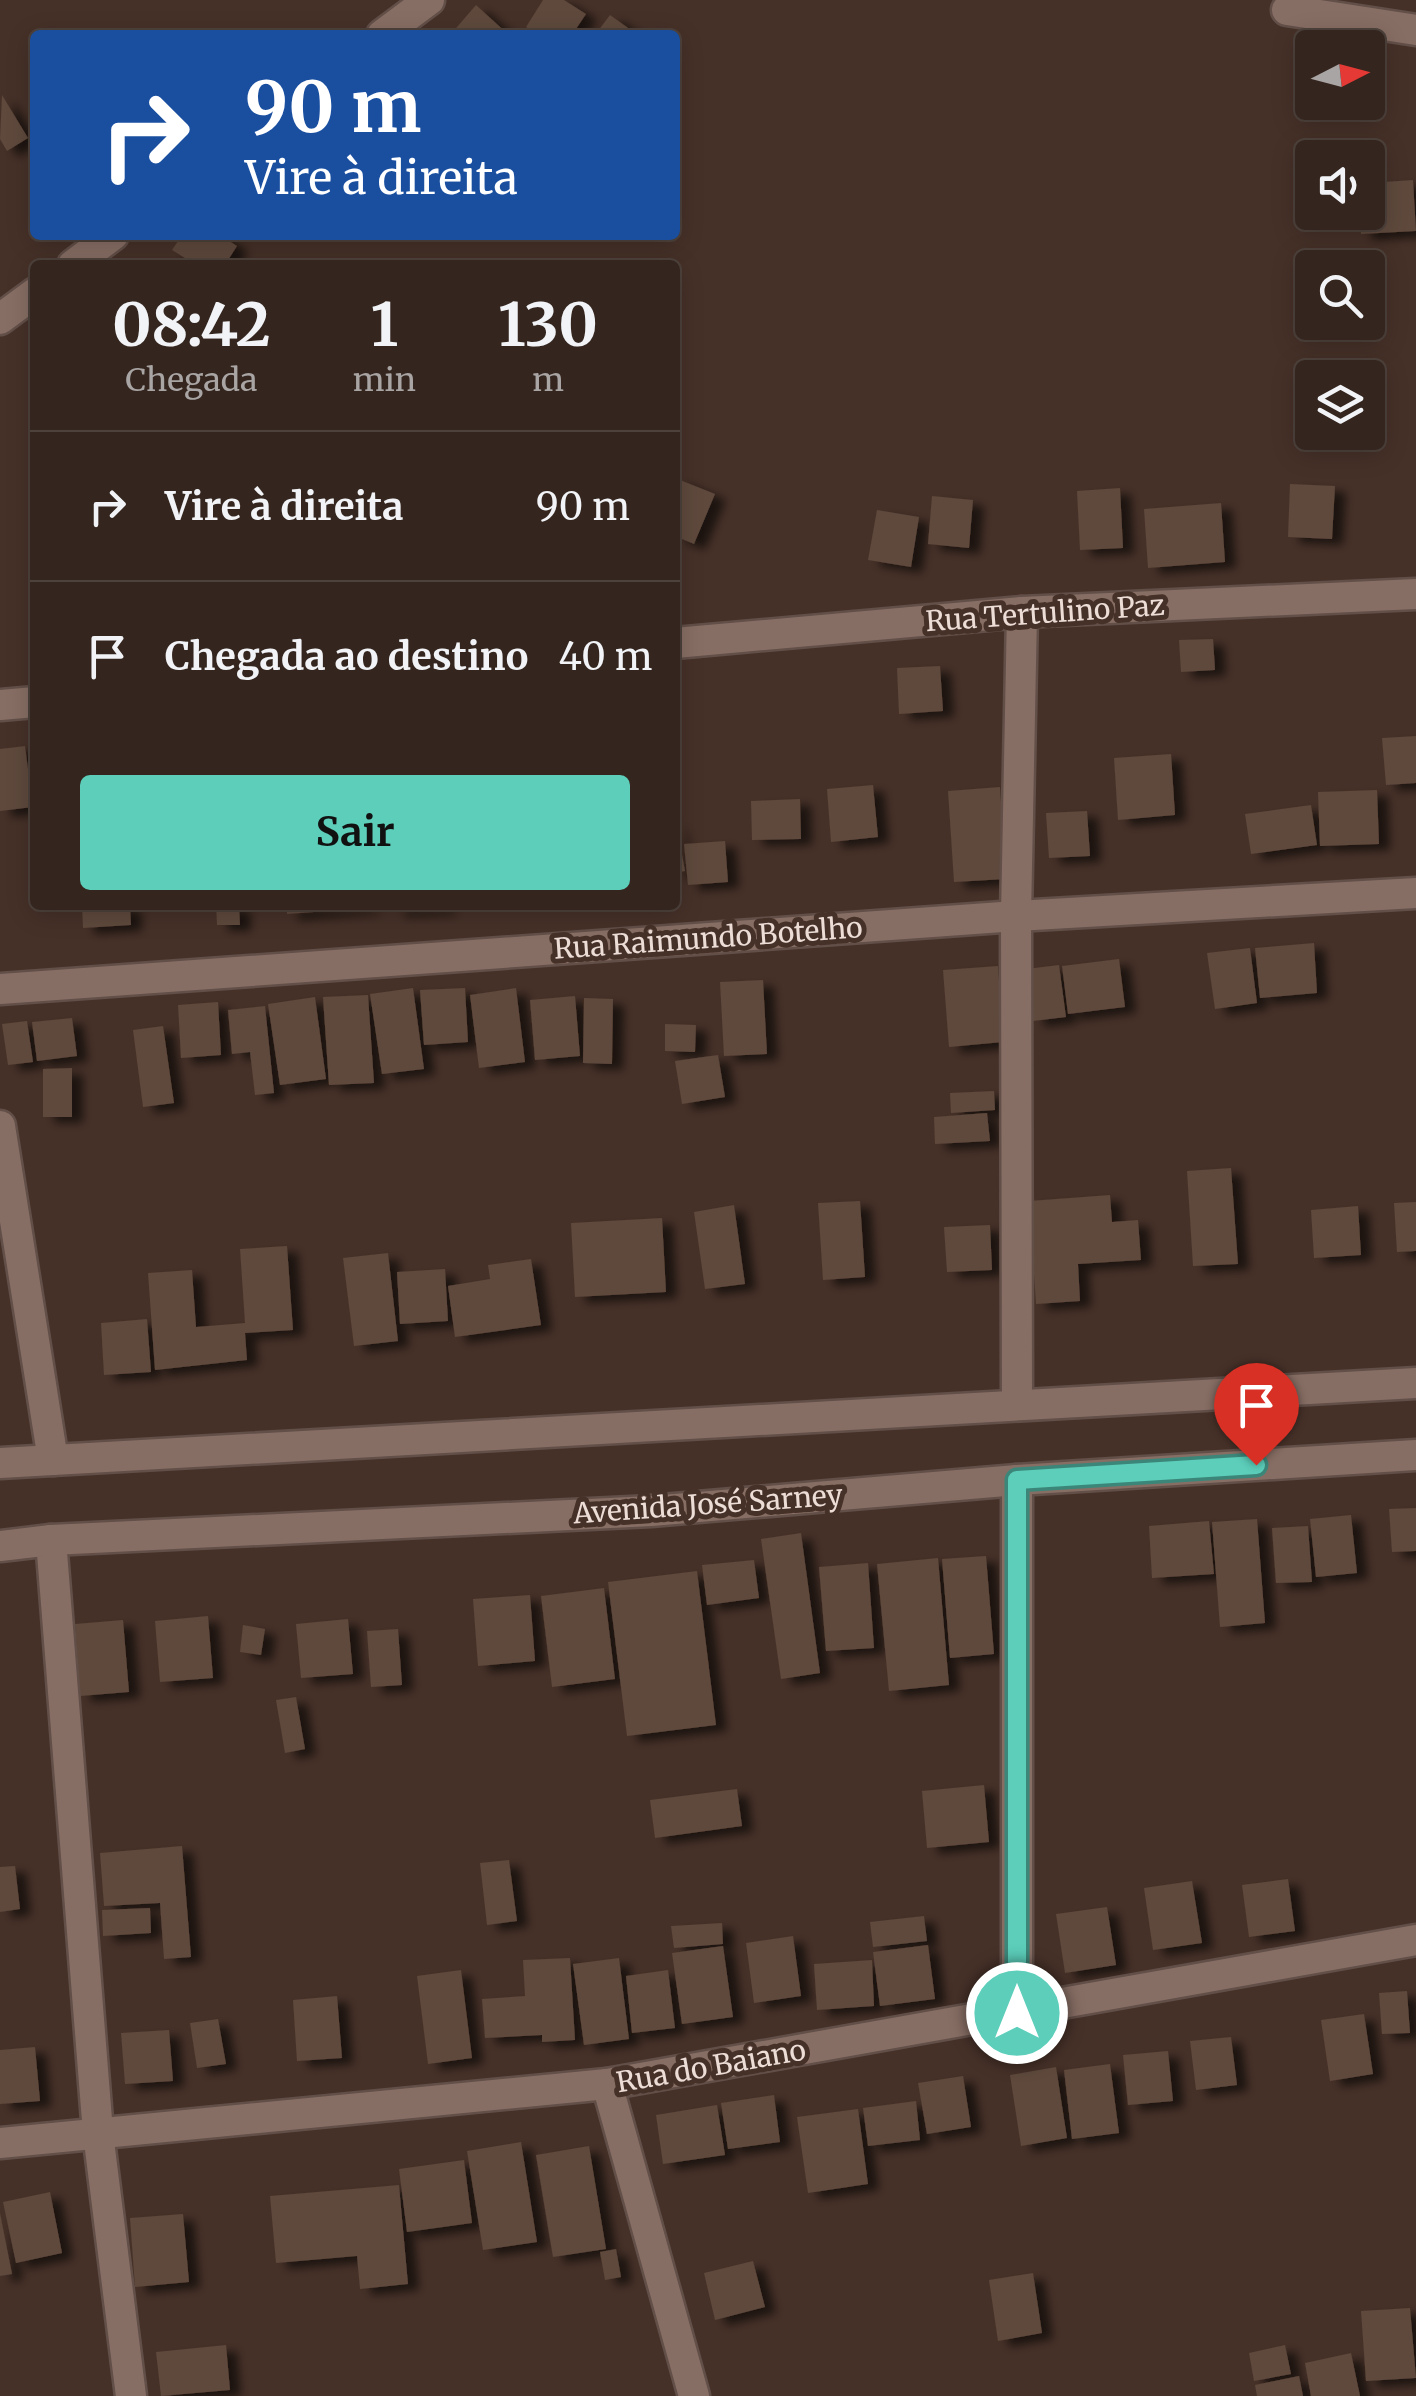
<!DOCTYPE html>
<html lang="pt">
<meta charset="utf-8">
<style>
:root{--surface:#34251e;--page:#3c2d27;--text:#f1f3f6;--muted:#a9a5a4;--line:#4e423c;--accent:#5cceba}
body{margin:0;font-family:Merriweather,serif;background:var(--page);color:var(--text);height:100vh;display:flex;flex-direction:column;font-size:38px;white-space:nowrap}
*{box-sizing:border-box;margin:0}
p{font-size:32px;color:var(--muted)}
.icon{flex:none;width:55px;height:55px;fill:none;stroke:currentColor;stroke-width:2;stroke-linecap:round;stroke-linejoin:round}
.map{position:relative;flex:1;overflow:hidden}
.sheet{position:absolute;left:30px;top:260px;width:650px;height:650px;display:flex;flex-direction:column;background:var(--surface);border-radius:10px;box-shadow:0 5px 25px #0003,0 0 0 2px var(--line)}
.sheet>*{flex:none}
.guide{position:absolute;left:30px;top:30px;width:650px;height:210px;border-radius:10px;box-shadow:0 5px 25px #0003,0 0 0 2px var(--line);background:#1a4fa0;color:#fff;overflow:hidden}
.needle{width:65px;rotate:84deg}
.buttons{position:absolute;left:1295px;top:30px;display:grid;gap:20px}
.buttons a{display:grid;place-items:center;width:90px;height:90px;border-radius:10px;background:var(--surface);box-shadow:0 5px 25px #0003,0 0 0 2px var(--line);font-size:50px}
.pin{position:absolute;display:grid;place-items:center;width:85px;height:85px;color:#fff;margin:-102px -42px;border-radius:50% 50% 50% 0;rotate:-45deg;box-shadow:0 0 10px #0007}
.pin .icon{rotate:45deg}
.me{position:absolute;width:110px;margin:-55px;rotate:0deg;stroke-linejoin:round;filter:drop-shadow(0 0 8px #0008)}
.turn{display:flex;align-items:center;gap:35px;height:210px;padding:0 50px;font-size:45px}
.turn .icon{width:130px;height:130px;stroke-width:2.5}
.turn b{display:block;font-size:70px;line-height:85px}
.eta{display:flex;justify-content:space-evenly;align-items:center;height:170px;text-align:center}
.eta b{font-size:60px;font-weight:700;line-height:70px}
.primary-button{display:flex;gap:20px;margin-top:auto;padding:20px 50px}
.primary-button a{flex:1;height:115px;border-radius:10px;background:var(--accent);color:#111;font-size:40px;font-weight:700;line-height:115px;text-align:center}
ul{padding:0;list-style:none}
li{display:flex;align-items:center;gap:30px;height:150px;padding:0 50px;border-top:2px solid var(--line)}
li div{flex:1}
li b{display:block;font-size:38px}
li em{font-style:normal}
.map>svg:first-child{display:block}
</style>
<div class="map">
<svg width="1416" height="2396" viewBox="0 0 1416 2396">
<defs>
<filter id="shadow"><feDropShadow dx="11" dy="6" stdDeviation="5" flood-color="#0009"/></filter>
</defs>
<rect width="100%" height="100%" fill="#463128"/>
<g fill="#5e483c" filter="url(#shadow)">
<path d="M 543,0 L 564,0 L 586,14 L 572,35 L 538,35 L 526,27 Z"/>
<path d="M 476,5 L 509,35 L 450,35 Z"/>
<path d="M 610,15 L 638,35 L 595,35 Z"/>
<path d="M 2,95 L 28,138 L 7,151 L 0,139 Z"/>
<path d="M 1413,180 L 1416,231 L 1361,234 L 1359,212 L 1368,212 L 1368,183 Z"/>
<path d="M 182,235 L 220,235 L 237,246 L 225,265 L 196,265 L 172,250 Z"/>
<path d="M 675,478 L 715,494 L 694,544 L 675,536 Z"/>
<path d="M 1290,484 L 1335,486 L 1332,539 L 1288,537 Z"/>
<path d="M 1120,488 L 1123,548 L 1080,550 L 1077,491 Z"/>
<path d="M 932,496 L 973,500 L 969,548 L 928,544 Z"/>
<path d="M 1221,503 L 1225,562 L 1148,568 L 1144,509 Z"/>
<path d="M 877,510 L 919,517 L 911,567 L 868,560 Z"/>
<path d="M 1213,639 L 1215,670 L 1181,672 L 1179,640 Z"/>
<path d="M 940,666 L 943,711 L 899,714 L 897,668 Z"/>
<path d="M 1416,736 L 1416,783 L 1386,785 L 1382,738 Z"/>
<path d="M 25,746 L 33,807 L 0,811 L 0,749 Z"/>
<path d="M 1171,754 L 1175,815 L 1118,820 L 1114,758 Z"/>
<path d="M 873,785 L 878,837 L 831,842 L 827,789 Z"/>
<path d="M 1000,787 L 1006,879 L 954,882 L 948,791 Z"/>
<path d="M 1377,790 L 1379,844 L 1320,846 L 1318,792 Z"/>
<path d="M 800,799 L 801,839 L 752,840 L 751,801 Z"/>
<path d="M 1311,805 L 1317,845 L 1251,854 L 1245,814 Z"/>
<path d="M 1087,811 L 1090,856 L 1049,858 L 1046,813 Z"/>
<path d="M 675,818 L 685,871 L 675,873 Z"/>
<path d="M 725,841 L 728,882 L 688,885 L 684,844 Z"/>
<path d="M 82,905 L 130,905 L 131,925 L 83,928 Z"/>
<path d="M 216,905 L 239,905 L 240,925 L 217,925 Z"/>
<path d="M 287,905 L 368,905 L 368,908 L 287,914 Z"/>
<path d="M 394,905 L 445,905 L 445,909 L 394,911 Z"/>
<path d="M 1314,943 L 1317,993 L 1260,998 L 1255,948 Z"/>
<path d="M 1250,948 L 1257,1003 L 1215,1009 L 1207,953 Z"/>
<path d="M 1119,959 L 1125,1007 L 1068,1014 L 1062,966 Z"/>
<path d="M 1059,965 L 1066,1017 L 1033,1021 L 1026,969 Z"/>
<path d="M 998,966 L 1003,1042 L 949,1047 L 943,970 Z"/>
<path d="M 763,980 L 767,1054 L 724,1056 L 720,982 Z"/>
<path d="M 413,988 L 424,1069 L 382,1074 L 370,994 Z"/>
<path d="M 465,988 L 468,1042 L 424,1045 L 420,990 Z"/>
<path d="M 516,988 L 525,1062 L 479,1068 L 470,995 Z"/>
<path d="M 368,995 L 374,1083 L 329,1085 L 323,997 Z"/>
<path d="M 575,996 L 580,1056 L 535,1060 L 530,1000 Z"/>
<path d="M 315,997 L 326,1079 L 280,1085 L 268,1004 Z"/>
<path d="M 584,998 L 613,999 L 612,1064 L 583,1063 Z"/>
<path d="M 218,1002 L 221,1055 L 181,1058 L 178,1005 Z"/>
<path d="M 265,1006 L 274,1093 L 255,1095 L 250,1052 L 232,1054 L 228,1010 Z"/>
<path d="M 72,1018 L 77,1056 L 37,1061 L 32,1022 Z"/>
<path d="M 27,1021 L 33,1062 L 8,1065 L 2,1024 Z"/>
<path d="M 665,1024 L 696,1025 L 695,1052 L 665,1051 Z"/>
<path d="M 163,1026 L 174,1103 L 143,1107 L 133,1030 Z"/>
<path d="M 718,1055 L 725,1097 L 682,1104 L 675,1061 Z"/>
<path d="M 72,1068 L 72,1117 L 43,1117 L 43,1069 Z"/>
<path d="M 994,1091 L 995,1110 L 951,1113 L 950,1093 Z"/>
<path d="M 987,1113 L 990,1141 L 935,1144 L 934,1117 Z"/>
<path d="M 1231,1168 L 1238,1264 L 1193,1266 L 1187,1171 Z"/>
<path d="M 1110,1195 L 1112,1222 L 1138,1220 L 1141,1260 L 1078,1264 L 1080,1301 L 1036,1304 L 1029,1201 Z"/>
<path d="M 860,1201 L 865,1277 L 823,1280 L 818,1203 Z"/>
<path d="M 1416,1202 L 1416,1251 L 1397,1252 L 1394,1203 Z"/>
<path d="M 734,1205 L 745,1284 L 705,1289 L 694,1212 Z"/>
<path d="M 1358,1206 L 1361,1255 L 1314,1258 L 1311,1210 Z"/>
<path d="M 662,1218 L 666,1292 L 575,1297 L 571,1223 Z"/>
<path d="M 990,1225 L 992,1270 L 947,1272 L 944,1227 Z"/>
<path d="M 287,1246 L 293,1330 L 245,1333 L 247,1360 L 155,1370 L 148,1273 L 192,1270 L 196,1327 L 245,1323 L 240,1249 Z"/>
<path d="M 388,1253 L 398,1341 L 354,1346 L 343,1258 Z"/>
<path d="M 531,1259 L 541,1325 L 455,1337 L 448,1286 L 490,1279 L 488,1265 Z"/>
<path d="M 445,1269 L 448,1321 L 400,1324 L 397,1272 Z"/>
<path d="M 147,1319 L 151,1372 L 104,1375 L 101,1323 Z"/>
<path d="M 1416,1508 L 1416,1551 L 1392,1552 L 1389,1509 Z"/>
<path d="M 1351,1515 L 1357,1573 L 1316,1577 L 1310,1519 Z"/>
<path d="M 1257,1519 L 1265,1623 L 1220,1627 L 1212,1522 Z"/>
<path d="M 1209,1521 L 1214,1574 L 1152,1578 L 1149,1526 Z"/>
<path d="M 1308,1526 L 1312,1582 L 1276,1583 L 1272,1528 Z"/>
<path d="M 801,1533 L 820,1673 L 781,1679 L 761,1539 Z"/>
<path d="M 986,1556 L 994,1654 L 950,1658 L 942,1559 Z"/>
<path d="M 938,1558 L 949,1685 L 889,1691 L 877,1564 Z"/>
<path d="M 754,1560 L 759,1598 L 707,1605 L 702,1565 Z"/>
<path d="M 868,1563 L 874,1648 L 826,1651 L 819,1567 Z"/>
<path d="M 697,1571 L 716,1725 L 627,1736 L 608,1582 Z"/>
<path d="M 604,1588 L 615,1679 L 552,1687 L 541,1596 Z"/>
<path d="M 530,1595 L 535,1661 L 478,1666 L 473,1599 Z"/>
<path d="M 208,1616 L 213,1678 L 160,1682 L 155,1621 Z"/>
<path d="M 348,1619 L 353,1674 L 301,1678 L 296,1624 Z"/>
<path d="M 123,1620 L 129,1692 L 80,1696 L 75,1624 Z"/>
<path d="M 243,1625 L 265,1629 L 261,1655 L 240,1652 Z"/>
<path d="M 398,1629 L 402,1685 L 371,1687 L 367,1631 Z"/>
<path d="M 296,1697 L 305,1749 L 285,1753 L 276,1700 Z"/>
<path d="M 984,1785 L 989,1842 L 927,1848 L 922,1791 Z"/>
<path d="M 737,1789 L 742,1826 L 655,1838 L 650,1800 Z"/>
<path d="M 182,1846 L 191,1957 L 164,1959 L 160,1903 L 104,1906 L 100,1853 Z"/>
<path d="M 509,1860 L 517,1921 L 487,1925 L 480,1863 Z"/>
<path d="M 15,1866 L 20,1909 L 0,1912 L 0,1867 Z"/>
<path d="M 1288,1879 L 1295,1931 L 1249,1937 L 1242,1885 Z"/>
<path d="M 1192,1881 L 1202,1943 L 1153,1950 L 1144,1888 Z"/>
<path d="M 1107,1907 L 1116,1965 L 1065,1973 L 1056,1914 Z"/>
<path d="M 150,1908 L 151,1933 L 103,1936 L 102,1910 Z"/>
<path d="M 924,1916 L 927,1941 L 873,1947 L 870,1922 Z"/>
<path d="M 722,1923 L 723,1944 L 674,1948 L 671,1926 Z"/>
<path d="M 793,1936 L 801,1996 L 754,2003 L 746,1943 Z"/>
<path d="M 928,1945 L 935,1999 L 880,2006 L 873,1952 Z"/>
<path d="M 723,1946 L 733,2017 L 682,2024 L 672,1953 Z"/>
<path d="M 570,1958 L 575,2040 L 542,2042 L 542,2035 L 485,2038 L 482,1999 L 525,1996 L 523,1960 Z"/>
<path d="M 619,1958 L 629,2039 L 584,2045 L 573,1964 Z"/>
<path d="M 872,1960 L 874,2006 L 817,2010 L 814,1964 Z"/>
<path d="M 461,1970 L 472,2058 L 428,2064 L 417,1976 Z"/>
<path d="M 668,1970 L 675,2028 L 632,2033 L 626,1976 Z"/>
<path d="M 1407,1991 L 1410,2033 L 1382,2034 L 1379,1993 Z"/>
<path d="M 337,1996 L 342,2058 L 297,2061 L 293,2000 Z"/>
<path d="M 1364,2014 L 1373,2074 L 1330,2081 L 1321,2020 Z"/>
<path d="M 218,2019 L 226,2064 L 197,2068 L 190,2023 Z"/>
<path d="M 169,2030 L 173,2081 L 125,2084 L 121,2033 Z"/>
<path d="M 1231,2037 L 1237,2085 L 1196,2090 L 1190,2041 Z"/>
<path d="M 35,2047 L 40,2101 L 0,2104 L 0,2050 Z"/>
<path d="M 1168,2051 L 1173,2101 L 1128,2105 L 1123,2055 Z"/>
<path d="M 1110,2064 L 1119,2133 L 1072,2139 L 1064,2070 Z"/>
<path d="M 1056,2067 L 1067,2138 L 1021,2146 L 1010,2075 Z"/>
<path d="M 963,2076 L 971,2127 L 927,2134 L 918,2083 Z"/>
<path d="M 774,2095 L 780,2142 L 728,2149 L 721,2103 Z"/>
<path d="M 916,2101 L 920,2140 L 868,2146 L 863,2108 Z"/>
<path d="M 717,2105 L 725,2155 L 663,2164 L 656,2115 Z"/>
<path d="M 858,2109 L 868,2184 L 808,2193 L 797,2117 Z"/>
<path d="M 521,2142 L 537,2242 L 483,2250 L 467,2151 Z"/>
<path d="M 589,2146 L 606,2249 L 553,2257 L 536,2155 Z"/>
<path d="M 464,2160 L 472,2223 L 407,2232 L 399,2169 Z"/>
<path d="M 399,2185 L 408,2284 L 360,2289 L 357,2256 L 276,2263 L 270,2196 Z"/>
<path d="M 50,2192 L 62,2253 L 16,2263 L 3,2202 Z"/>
<path d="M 0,2213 L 12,2274 L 0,2276 Z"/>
<path d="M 183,2214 L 189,2282 L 135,2287 L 130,2218 Z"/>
<path d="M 616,2249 L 621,2277 L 605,2280 L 600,2252 Z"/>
<path d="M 753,2261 L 765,2307 L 715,2320 L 704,2273 Z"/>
<path d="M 1033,2273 L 1042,2333 L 998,2341 L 989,2280 Z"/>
<path d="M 1410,2308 L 1416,2378 L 1366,2381 L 1361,2311 Z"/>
<path d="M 226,2345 L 230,2390 L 161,2396 L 156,2352 Z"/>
<path d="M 1285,2345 L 1291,2374 L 1254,2381 L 1249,2353 Z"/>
<path d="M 1351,2353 L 1360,2396 L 1311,2396 L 1305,2363 Z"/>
<path d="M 1299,2376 L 1303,2396 L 1257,2396 L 1255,2385 Z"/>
</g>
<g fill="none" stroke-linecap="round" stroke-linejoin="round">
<g stroke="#624f48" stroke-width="35">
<g id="street">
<path d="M 1287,10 L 1416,30"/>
<path d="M 382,35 L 429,0"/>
<path d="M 73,265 L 113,235"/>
<path d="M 0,319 L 35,293"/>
<path d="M 675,643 L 1022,612 L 1416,594"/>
<path d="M 0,705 L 35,702"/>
<path d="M 0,989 L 1016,916 L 1416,893"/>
<path d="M 0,1126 L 53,1460"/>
<path d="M 1017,1405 L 1016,916 L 1022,612"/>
<path d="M 51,1540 L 98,2133 L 131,2396"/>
<path d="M 1017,2013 L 1017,1480"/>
<path d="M 607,2084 L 694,2396"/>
<path d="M 0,2143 L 607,2084 L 1416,1940"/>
</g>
</g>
<g stroke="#624f48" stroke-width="35">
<g id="secondary">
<path d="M 0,1463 L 1416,1383"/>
<path d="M 0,1546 L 51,1540 L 651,1511 L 1017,1480 L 1416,1455"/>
</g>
</g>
<use href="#street" stroke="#876e64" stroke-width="30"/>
<use href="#secondary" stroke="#876e64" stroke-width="30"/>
</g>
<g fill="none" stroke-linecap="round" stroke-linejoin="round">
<g stroke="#3c8679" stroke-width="25">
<path id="route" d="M 1017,2013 L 1017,1480 L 1256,1465"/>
</g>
<use href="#route" stroke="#5cceba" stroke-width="18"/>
</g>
<g text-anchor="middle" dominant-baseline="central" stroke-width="10" stroke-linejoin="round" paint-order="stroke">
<g font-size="28" fill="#ecddd7" stroke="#463128">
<text transform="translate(1045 613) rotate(-4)">Rua Tertulino Paz</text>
<text transform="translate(708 938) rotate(-4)">Rua Raimundo Botelho</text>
<text transform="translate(708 1504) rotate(-4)">Avenida José Sarney</text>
<text transform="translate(711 2066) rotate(-10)">Rua do Baiano</text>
</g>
</g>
</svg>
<div class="buttons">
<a><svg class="needle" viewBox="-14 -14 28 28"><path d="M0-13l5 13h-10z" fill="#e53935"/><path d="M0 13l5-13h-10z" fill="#a9a5a4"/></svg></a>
<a><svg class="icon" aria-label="sound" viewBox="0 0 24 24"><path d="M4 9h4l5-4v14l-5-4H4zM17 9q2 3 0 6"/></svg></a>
<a><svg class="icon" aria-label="search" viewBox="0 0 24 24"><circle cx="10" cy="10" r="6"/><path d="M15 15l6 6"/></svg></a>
<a><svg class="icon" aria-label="layers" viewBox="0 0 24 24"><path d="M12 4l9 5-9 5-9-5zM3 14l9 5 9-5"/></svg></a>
</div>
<div class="pin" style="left:1256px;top:1465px;background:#d93025"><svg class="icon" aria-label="arrive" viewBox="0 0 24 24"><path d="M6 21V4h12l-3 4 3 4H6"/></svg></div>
<svg class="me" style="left:1017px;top:2013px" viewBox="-20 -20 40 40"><circle r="17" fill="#5cceba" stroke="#fff" stroke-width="3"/><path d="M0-11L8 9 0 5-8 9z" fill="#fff"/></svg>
<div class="guide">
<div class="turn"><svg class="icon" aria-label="right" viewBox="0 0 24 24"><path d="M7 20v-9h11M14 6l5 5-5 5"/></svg><div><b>90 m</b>Vire à direita</div></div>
</div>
<section class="sheet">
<div class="eta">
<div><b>08:42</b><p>Chegada</p></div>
<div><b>1</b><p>min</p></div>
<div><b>130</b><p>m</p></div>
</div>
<ul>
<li><svg class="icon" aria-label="right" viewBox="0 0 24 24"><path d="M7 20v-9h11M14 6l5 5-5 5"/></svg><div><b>Vire à direita</b></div><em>90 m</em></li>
<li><svg class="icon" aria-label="arrive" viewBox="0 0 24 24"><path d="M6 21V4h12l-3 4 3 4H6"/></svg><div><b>Chegada ao destino</b></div><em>40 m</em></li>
</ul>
<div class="primary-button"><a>Sair</a></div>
</section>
</div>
